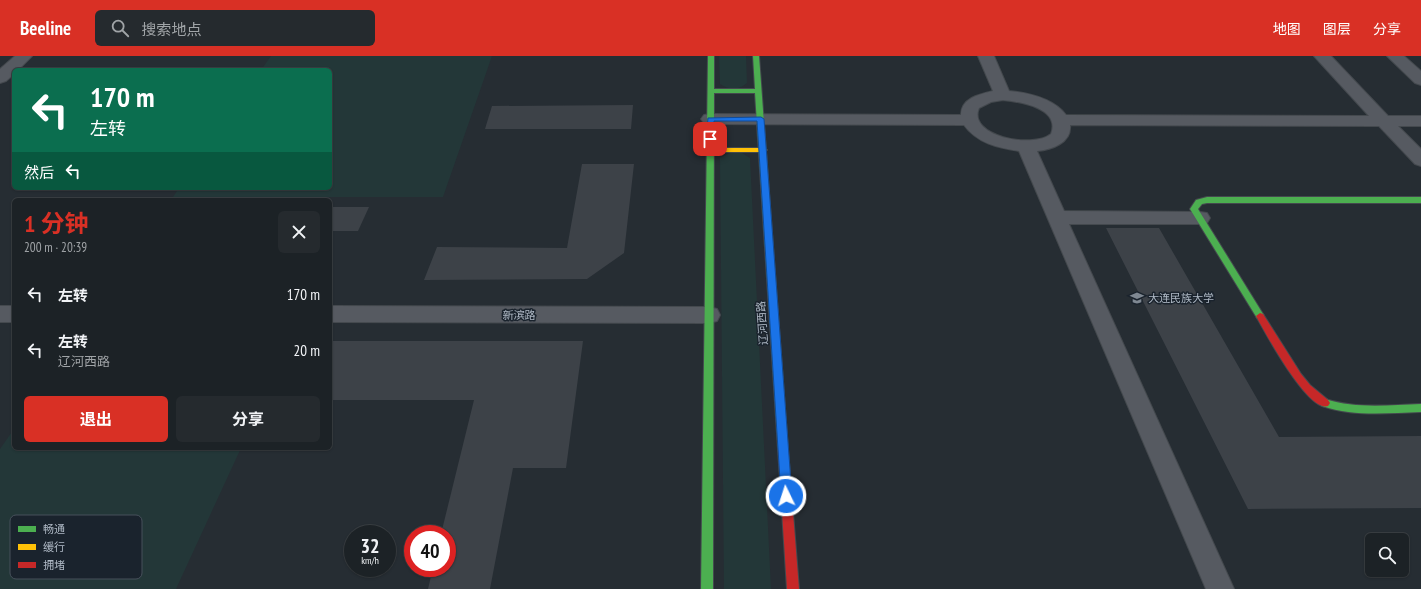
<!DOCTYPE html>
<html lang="zh">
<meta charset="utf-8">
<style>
:root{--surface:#1c2226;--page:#252a2e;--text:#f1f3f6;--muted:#a0a4a7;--line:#3a3f43;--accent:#d93025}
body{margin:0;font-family:"PT Sans Narrow","Noto Sans SC",sans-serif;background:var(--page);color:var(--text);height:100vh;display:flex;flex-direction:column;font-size:15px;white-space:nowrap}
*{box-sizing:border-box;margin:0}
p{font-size:13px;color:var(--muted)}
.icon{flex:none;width:22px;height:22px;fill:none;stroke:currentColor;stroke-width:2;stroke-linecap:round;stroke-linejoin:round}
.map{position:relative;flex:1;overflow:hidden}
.panel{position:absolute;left:12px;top:142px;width:320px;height:252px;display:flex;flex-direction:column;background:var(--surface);border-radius:6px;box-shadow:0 1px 3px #0004,0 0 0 1px var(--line)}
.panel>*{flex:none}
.banner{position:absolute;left:12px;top:12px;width:320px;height:122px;border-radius:6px;box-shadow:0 1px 3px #0004,0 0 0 1px var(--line);background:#0b6e4f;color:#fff;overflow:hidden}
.tools{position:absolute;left:1365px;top:477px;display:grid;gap:8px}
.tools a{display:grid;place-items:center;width:44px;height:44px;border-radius:6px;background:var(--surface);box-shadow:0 1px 3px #0004,0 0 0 1px var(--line);font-size:20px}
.speed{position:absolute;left:344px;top:469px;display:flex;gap:8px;font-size:20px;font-weight:700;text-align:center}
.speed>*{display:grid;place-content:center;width:52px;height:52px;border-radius:50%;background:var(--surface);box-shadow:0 1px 3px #0004,0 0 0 1px var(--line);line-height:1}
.speed small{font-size:10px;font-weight:400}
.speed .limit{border:6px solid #d22;background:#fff;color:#111}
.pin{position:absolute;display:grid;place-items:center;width:34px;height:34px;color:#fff;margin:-17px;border-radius:8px;box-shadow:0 2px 6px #0006}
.me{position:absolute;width:44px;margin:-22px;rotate:356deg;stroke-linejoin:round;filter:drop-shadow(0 0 3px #0008)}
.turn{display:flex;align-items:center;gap:14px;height:84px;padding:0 12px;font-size:18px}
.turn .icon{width:52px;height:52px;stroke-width:2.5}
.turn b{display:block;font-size:28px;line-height:34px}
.then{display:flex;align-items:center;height:38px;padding:0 12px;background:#0003;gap:8px;font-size:15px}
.round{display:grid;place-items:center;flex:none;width:42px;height:42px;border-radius:6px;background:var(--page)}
.summary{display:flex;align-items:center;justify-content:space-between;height:68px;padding:0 12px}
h1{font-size:24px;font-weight:700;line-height:30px;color:var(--accent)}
.button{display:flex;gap:8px;margin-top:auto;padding:8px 12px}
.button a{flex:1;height:46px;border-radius:6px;background:var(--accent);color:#fff;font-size:16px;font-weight:700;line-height:46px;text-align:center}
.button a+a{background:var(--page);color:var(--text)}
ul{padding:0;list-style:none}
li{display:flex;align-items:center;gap:12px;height:56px;padding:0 12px}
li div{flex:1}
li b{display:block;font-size:15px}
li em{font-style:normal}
header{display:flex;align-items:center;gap:24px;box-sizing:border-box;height:56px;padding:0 20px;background:var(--accent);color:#fff}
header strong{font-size:19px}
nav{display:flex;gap:22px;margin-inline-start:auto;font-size:14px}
.search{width:280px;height:36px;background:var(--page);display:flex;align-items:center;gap:10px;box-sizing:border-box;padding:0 14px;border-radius:6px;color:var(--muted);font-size:15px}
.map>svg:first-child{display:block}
</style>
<header>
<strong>Beeline</strong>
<div class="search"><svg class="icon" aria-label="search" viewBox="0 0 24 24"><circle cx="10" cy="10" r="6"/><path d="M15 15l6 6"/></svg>搜索地点</div>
<nav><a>地图</a><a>图层</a><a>分享</a></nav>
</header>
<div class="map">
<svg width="1421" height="533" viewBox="0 0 1421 533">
<rect width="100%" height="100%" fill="#262d33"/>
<g fill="#233738">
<path d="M 271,0 L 492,0 L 443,141 L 173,141 L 179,132 L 330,132 L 330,14 L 261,14 Z"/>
<path d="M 719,0 L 746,0 L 747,27 C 736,35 732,35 720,28 Z"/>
<path d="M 730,97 L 742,97 L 750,102 L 771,533 L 724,533 L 720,102 Z"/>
<path d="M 14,373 L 14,392 L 241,392 L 176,533 L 0,533 L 0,393 Z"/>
</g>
<g fill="#3d4248">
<path d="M 633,49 L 631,73 L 485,73 L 492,50 Z"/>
<path d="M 582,108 L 634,108 L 624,197 L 587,223 L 424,224 L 437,191 L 567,192 Z"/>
<path d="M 330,151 L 369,151 L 358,175 L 330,175 Z"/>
<path d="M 1106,172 L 1159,172 L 1279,381 L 1421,380 L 1421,452 L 1248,453 Z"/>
<path d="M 330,285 L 583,285 L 566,412 L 513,412 L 490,533 L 428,533 L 433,512 L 447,512 L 447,478 L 441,478 L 474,344 L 330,344 Z"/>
</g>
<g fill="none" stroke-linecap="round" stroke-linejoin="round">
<g stroke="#44494e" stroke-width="2">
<g id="street">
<path d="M 15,0 L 32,0 L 18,14 L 14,14 L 14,18 L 6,25 L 0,27 L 0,13 Z"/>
<path d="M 978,0 L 994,0 L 1009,35 C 1029,37 1053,42 1066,59 L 1369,60 L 1314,0 L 1331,0 L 1388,60 L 1421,60 L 1421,70 L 1398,70 L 1421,93 L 1421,110 L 1415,108 L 1379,70 L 1070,69 C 1072,87 1051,94 1037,95 L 1064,155 L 1200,156 L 1207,157 L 1210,162 L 1207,167 L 1200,168 L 1069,168 L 1234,533 L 1206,533 L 1019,95 C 998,92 977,87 964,69 L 710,68 L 704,67 L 701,63 L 704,59 L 710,58 L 961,59 C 961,42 980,38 993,35 ZM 1003,44 C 1021,46 1061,52 1051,78 C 1032,93 967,80 979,52 L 991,46 Z"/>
<path d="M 1387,0 L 1404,0 L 1421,15 L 1421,29 L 1415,27 Z"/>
<rect x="0" y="250" width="14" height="16"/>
<path d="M 330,250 L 709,251 L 717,253 L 720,259 L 717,265 L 709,267 L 330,266 Z"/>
</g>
</g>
<g stroke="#44494e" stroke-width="2">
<g id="fast">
<path d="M 708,0 L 714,0 L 714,33 L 755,33 L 753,0 L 759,0 L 788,393 L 787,396 L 783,397 L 779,396 L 778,393 L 755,37 L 714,37 L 713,533 L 701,533 Z"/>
<path d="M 1207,141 L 1421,141 L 1421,147 L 1207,147 L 1202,148 L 1198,153 L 1263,258 L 1264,260 L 1263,262 L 1257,262 L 1190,153 L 1196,144 Z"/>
<path d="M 1325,343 C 1356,353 1389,349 1421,348 L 1421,356 C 1387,357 1354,361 1322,350 L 1320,347 L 1322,344 Z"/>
</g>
</g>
<g stroke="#44494e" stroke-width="2">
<path id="slow" d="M 707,92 L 763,92 L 767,94 L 763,96 L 710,96 L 706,94 Z"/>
</g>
<g stroke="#44494e" stroke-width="2">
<g id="jam">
<path d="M 1260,257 L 1263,258 L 1301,318 L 1310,329 L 1328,344 L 1330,347 L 1328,350 C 1308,357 1265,276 1256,260 Z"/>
<path d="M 783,389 L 787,390 L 788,393 L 799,533 L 787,533 L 778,393 L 779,390 Z"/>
</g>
</g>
<use href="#street" fill="#565a61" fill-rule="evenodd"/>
<use href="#fast" fill="#4caf50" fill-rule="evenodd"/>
<use href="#slow" fill="#ffc107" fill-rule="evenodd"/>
<use href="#jam" fill="#c62828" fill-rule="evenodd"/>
</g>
<path fill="#1a73e8" stroke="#114b97" d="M 761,61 L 764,63 L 792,440 L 790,444 L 786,445 L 782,444 L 781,440 L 757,65 L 714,65 L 714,83 L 710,86 L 706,83 L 708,62 Z"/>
<defs>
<g id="university-bare" transform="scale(1.08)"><path d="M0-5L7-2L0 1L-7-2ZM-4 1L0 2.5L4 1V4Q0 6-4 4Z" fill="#7f8892" stroke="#1a232d" stroke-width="2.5" paint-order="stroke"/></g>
</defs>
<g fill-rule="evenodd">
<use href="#university-bare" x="1137" y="242"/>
</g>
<g text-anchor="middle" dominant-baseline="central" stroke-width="3" stroke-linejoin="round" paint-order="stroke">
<g font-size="11" fill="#afb9c5" stroke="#1a232d" text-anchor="start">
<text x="1148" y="242">大连民族大学</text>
</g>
<g font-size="11" fill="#afb9c5" stroke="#1a232d">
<text x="519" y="259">新滨路</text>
<text transform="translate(762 267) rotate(-94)">辽河西路</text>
</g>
</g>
<rect x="10" y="459" width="132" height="64" rx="6" fill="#1a232d" stroke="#47505b" stroke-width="1"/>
<rect x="18" y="470" width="18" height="6" fill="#4caf50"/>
<rect x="18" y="488" width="18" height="6" fill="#ffc107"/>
<rect x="18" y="506" width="18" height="6" fill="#c62828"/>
<g font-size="11" fill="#afb9c5">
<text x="43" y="477">畅通</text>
<text x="43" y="495">缓行</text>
<text x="43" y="513">拥堵</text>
</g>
</svg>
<div class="tools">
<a><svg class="icon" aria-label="search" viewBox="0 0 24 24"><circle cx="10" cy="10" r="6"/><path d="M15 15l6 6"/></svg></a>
</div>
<div class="speed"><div>32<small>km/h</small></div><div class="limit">40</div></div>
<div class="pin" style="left:710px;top:83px;background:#d93025"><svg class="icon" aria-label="arrive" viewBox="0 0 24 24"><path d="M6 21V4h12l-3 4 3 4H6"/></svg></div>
<svg class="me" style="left:786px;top:440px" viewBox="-20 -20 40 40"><circle r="17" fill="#1a73e8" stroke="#fff" stroke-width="3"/><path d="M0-11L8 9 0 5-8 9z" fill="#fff"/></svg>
<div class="banner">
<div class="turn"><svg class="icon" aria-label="left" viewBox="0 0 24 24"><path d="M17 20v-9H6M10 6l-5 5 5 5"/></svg><div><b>170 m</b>左转</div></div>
<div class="then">然后<svg class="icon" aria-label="left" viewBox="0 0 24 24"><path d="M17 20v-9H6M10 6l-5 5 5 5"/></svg></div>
</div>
<section class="panel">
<div class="summary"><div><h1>1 分钟</h1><p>200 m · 20:39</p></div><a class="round"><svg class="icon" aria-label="close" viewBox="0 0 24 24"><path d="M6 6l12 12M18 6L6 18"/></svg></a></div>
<ul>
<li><svg class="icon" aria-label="left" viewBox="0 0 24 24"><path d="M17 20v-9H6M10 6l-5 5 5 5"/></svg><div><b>左转</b></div><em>170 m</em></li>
<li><svg class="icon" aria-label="left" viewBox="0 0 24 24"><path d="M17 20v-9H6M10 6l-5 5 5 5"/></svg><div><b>左转</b><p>辽河西路</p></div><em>20 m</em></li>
</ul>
<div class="button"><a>退出</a><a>分享</a></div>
</section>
</div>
